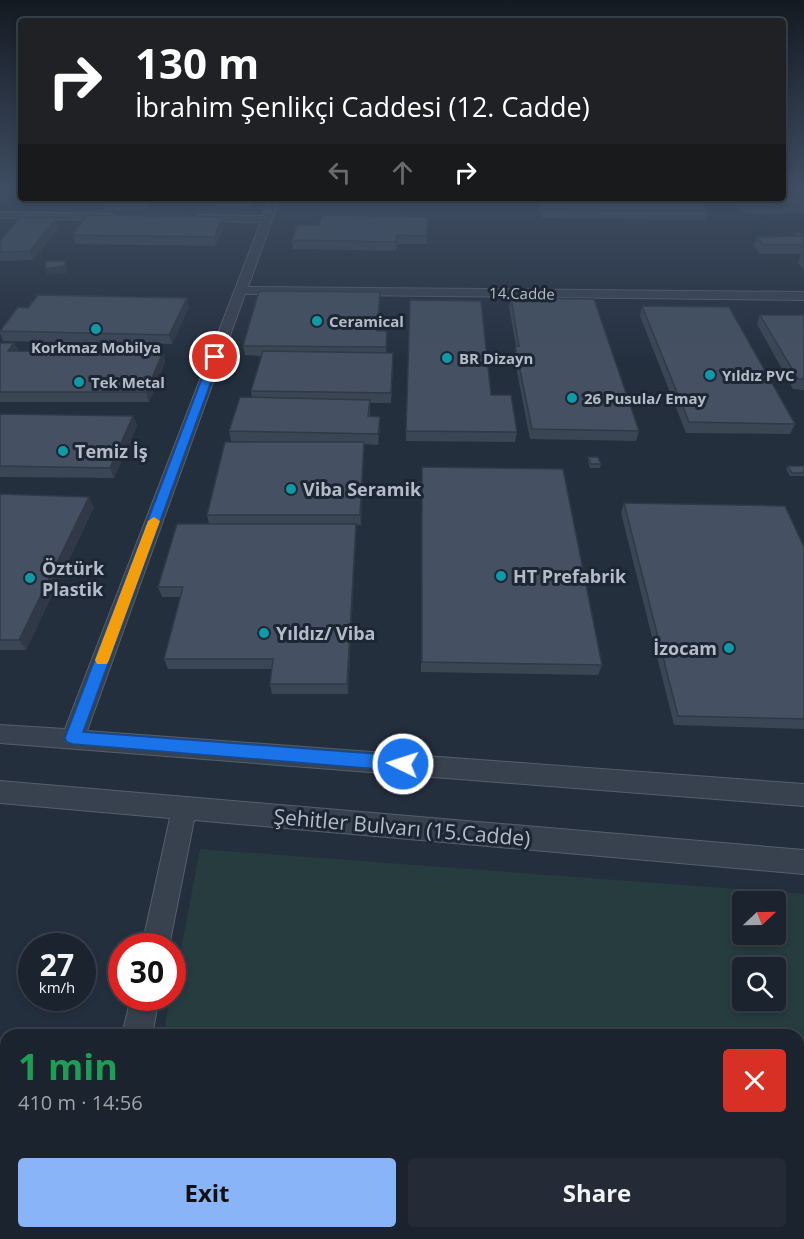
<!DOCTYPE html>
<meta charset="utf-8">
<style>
:root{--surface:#1b232e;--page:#242b36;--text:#f1f3f6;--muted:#a0a4aa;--line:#39404a;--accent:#8ab4f8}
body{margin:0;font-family:"Open Sans",sans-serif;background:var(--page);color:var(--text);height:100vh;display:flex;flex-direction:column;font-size:22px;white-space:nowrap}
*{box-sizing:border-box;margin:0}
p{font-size:20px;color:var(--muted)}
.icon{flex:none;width:33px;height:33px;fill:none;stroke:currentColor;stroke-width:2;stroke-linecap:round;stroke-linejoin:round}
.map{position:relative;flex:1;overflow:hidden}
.side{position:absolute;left:0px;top:1029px;width:804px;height:210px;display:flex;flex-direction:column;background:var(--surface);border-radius:18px 18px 0 0;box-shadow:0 3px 9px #0003,0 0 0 2px var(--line)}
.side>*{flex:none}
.hud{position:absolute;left:18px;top:18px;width:768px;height:183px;border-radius:6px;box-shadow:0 3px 9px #0003,0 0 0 2px var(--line);background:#202124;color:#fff;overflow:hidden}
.needle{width:39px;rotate:68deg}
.buttons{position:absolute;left:732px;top:891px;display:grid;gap:12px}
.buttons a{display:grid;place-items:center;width:54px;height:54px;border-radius:6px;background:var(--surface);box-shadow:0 3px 9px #0003,0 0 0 2px var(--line);font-size:30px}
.speed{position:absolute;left:18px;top:933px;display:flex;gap:12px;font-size:30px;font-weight:700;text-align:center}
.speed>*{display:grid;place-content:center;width:78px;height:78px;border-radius:50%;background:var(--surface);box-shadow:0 3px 9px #0003,0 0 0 2px var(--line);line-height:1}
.speed small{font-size:15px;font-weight:400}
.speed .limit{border:9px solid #d22;background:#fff;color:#111}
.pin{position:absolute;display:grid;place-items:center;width:51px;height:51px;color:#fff;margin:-26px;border:3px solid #fff;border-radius:50%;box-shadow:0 2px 6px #0007}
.me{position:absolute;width:66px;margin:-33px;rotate:274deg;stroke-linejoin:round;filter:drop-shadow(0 0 4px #0008)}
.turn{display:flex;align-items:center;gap:21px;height:126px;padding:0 18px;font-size:27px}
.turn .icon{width:78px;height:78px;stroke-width:2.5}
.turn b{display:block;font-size:42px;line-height:51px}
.lanes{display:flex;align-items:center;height:57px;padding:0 18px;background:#0003;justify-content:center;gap:30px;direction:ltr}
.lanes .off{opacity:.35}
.round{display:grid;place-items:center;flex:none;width:63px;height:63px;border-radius:6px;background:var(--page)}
.head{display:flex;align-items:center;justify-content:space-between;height:102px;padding:0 18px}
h1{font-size:36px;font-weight:700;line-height:45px;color:#1e9e55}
.button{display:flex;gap:12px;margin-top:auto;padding:12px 18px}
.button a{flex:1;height:69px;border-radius:6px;background:var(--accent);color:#111;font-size:24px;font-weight:700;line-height:69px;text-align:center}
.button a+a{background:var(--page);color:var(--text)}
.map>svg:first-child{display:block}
</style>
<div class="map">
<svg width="804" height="1239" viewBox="0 0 804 1239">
<rect width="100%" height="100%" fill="#242f3e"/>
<path fill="#263c3f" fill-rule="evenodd" d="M 200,849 L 804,894 L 804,1239 L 121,1239 L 123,1233 L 798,1233 L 798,1035 L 163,1035 L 170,998 L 172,998 ZM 742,902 L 776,902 L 776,934 L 742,934 ZM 742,968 L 776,968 L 776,1000 L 742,1000 Z"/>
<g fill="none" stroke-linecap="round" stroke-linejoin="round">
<g stroke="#565f6c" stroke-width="2">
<g id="minor">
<path d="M 270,198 L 280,198 L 248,287 L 804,292 L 804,300 L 245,294 L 87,731 L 804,784 L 804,806 L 0,743 L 0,725 L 65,729 L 261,222 L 198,221 L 193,218 L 198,215 L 263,216 Z"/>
<path d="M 0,212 L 112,214 L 117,217 L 112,220 L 0,218 Z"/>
<path d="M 0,781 L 804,850 L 804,874 L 194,820 L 169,946 L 142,946 L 170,818 L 0,803 Z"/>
<path d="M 131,998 L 159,998 L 152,1035 L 122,1035 Z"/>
<path d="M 79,1233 L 113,1233 L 112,1239 L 78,1239 Z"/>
</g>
</g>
<use href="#minor" fill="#38414e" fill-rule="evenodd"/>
</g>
<g fill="#3b4654">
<path d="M 21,190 L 21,198 L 58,198 L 56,201 L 22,201 L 19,192 Z"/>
<path d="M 804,190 L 804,214 L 742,213 L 731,198 L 783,198 Z"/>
<path d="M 74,198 L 97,198 L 95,200 L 75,200 Z"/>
<path d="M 104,198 L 155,198 L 147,210 L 105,210 L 102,201 Z"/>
<path d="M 171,198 L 210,198 L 207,205 L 172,205 Z"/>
<path d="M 214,198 L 254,198 L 250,207 L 216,207 Z"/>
<path d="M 314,198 L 462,198 L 461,202 Z"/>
<path d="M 537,198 L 700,198 L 708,211 L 705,220 L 542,218 Z"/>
<path d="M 428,217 L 427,244 L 397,244 L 396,251 L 293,249 L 292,240 L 319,225 Z"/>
<path d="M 225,225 L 216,246 L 76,244 L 73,235 Z"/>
<path d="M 59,227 L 33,260 L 0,261 L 0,241 Z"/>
<path d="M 794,233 L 804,234 L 804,270 L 798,263 L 801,254 L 760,254 L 754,246 L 757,237 L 793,236 Z"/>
<path d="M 380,292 L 378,331 L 387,341 L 386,353 L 393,363 L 391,403 L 370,403 L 370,416 L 380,427 L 378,445 L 364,444 L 361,525 L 356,525 L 356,534 L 348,694 L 272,694 L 270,684 L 272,669 L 168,669 L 164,659 L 180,597 L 162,597 L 158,587 L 209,524 L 207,515 L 263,442 L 231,441 L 229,431 L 252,397 L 251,391 L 262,356 L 245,355 L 243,346 Z"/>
<path d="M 511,298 L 639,431 L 636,441 L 530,439 L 514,356 L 516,346 L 509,307 Z"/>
<path d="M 410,300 L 491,395 L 517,432 L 515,442 L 406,441 Z"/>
<path d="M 642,306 L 795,424 L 790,434 L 686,433 L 640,316 Z"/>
<path d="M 189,307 L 172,344 L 3,341 L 0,333 L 0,330 Z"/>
<path d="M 760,315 L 804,315 L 804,390 L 793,389 L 757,324 Z"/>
<path d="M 0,343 L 14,343 L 18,351 L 163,352 L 165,362 L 149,402 L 0,402 Z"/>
<path d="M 0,414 L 133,416 L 137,426 L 114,478 L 0,477 Z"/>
<path d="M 588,457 L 601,464 L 600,468 L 590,468 L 588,461 Z"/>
<path d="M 788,466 L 804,466 L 804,476 L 790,476 L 786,469 Z"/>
<path d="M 422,467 L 602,665 L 598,675 L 421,672 Z"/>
<path d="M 0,494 L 94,507 L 26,650 L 0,650 Z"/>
<path d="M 624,503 L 804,547 L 804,729 L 674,725 L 621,513 Z"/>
</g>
<g fill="#303945">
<path d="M 3,190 L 14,190 L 1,204 L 0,192 Z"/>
<path d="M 147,198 L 155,198 L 147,210 L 145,202 Z"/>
<path d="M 205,198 L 210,198 L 207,205 Z"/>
<path d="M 249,198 L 254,198 L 250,207 L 249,199 Z"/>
<path d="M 223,217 L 225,225 L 216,246 L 214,237 Z"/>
<path d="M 56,218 L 59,227 L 33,260 L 30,251 Z"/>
<path d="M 65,261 L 67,267 L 67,273 L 47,275 L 45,269 Z"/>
<path d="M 380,292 L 380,302 L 377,341 L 377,331 Z"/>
<path d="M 187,298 L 189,307 L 172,344 L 169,335 Z"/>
<path d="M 14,343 L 18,353 L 8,351 Z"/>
<path d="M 163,352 L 165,362 L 149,402 L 146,392 Z"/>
<path d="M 393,353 L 393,363 L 391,403 L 391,393 Z"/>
<path d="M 133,416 L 137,426 L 114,478 L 110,468 Z"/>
<path d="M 380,417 L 380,427 L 378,445 L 378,434 Z"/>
<path d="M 364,442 L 364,452 L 361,525 L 360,515 Z"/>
<path d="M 89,497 L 94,507 L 26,650 L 19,640 Z"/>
<path d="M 356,524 L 356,534 L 348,694 L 347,684 Z"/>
</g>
<g fill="#455162" stroke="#303945" stroke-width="1.5">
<path d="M 783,190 L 804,190 L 804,205 L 745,204 L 740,198 L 783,198 Z"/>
<path d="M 104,198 L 147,198 L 145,202 L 102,201 Z"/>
<path d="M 214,198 L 249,198 L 249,199 Z"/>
<path d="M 540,198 L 700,198 L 708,211 L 543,209 Z"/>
<path d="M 87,215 L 223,217 L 214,237 L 73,235 Z"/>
<path d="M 322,215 L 428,217 L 427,236 L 397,235 L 396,242 L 292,240 L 297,225 L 319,225 Z"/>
<path d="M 19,218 L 56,218 L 30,251 L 0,252 L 0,241 Z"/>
<path d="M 794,233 L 803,233 L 804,236 L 798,236 Z"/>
<path d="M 804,236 L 804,245 L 763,245 L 757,237 Z"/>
<path d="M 46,261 L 65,261 L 64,266 L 45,269 Z"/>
<path d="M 259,291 L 380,292 L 377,331 L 387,331 L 386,347 L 243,346 Z"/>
<path d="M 38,295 L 187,298 L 169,335 L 0,331 L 18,307 L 28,308 Z"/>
<path d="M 511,298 L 594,299 L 639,431 L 532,429 L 515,346 L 519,346 Z"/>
<path d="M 410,300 L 481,301 L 491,395 L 511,395 L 517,432 L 406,431 Z"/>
<path d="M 642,306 L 729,307 L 795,424 L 689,422 Z"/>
<path d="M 760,315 L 804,315 L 804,379 L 798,379 Z"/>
<path d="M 0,343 L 14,343 L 8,351 L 163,352 L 146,392 L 0,392 Z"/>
<path d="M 263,351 L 393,353 L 391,393 L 251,391 Z"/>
<path d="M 240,397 L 370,400 L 368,416 L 380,417 L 378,434 L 229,431 Z"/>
<path d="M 0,414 L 133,416 L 110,468 L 0,466 Z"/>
<path d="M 225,442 L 364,442 L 360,515 L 207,515 Z"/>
<path d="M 588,457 L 598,457 L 601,464 L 591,464 Z"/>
<path d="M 788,466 L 804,466 L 804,473 L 792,473 Z"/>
<path d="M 422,467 L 563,469 L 602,665 L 422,662 Z"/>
<path d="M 0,494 L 89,497 L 19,640 L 0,640 Z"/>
<path d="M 624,503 L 785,506 L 804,547 L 804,719 L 678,716 Z"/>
<path d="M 177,524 L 356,524 L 347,684 L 270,684 L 273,659 L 164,659 L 183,587 L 158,587 Z"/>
</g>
<linearGradient id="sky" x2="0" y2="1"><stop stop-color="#141a22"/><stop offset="0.52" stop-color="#3f4d63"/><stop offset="1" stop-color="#3f4d63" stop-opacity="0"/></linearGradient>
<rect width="804" height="363" fill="url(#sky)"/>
<path fill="#1a73e8" stroke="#114b97" stroke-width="1.5" d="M 211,355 L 220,357 L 83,732 L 403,756 L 409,759 L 411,764 L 409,768 L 403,771 L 73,744 L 67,742 L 65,738 Z"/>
<path fill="#f59e0b" d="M 154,517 L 160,521 L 109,660 L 107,664 L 97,664 L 95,660 L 148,521 Z"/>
<g fill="#0f9aa8" stroke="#1d2633" stroke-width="2">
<circle cx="317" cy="321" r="6"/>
<circle cx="96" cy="329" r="6"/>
<circle cx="447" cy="358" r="6"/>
<circle cx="710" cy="375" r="6"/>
<circle cx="79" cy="382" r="6"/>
<circle cx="572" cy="398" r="6"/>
<circle cx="63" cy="451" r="6"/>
<circle cx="291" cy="489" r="6"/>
<circle cx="501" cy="576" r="6"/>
<circle cx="30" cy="578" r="6"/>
<circle cx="264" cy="633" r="6"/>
<circle cx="729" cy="648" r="6"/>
</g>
<g text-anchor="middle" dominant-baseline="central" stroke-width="6" stroke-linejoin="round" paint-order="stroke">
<g font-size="15" fill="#b4bcc9" stroke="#1d2633">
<text transform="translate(522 293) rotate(1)">14.Cadde</text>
</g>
<g font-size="15" font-weight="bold" fill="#b4bcc9" stroke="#1d2633" text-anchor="start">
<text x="329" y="321">Ceramical</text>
<text x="96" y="347" text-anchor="middle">Korkmaz Mobilya</text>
<text x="459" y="358">BR Dizayn</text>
<text x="722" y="375">Yıldız PVC</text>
<text x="91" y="382">Tek Metal</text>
<text x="584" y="398">26 Pusula/ Emay</text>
</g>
<g font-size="18" font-weight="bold" fill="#b4bcc9" stroke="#1d2633" text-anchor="start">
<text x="75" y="451">Temiz İş</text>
<text x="303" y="489">Viba Seramik</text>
<text x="42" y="568">Öztürk<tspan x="42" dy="21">Plastik</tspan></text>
<text x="513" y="576">HT Prefabrik</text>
<text x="276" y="633">Yıldız/ Viba</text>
<text x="717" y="648" text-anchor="end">İzocam</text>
</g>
<g font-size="21" fill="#b4bcc9" stroke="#1d2633">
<text transform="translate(402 827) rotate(5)">Şehitler Bulvarı (15.Cadde)</text>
</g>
</g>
</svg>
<div class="buttons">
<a><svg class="needle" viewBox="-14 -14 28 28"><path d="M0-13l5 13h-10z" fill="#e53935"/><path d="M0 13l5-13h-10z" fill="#a0a4aa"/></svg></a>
<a><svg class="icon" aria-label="search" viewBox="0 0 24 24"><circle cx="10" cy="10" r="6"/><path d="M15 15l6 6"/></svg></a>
</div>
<div class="speed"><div>27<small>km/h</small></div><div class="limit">30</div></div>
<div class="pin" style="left:215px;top:357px;background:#d93025"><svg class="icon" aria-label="arrive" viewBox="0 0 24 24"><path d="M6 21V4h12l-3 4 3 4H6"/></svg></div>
<svg class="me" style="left:403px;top:764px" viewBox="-20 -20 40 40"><circle r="17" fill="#1a73e8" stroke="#fff" stroke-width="3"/><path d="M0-11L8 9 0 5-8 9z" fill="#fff"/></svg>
<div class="hud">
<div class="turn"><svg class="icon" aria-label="right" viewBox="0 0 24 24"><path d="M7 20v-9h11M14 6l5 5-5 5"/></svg><div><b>130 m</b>İbrahim Şenlikçi Caddesi (12. Cadde)</div></div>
<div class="lanes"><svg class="icon off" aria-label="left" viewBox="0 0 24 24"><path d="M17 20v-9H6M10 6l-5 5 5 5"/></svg><svg class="icon off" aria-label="ahead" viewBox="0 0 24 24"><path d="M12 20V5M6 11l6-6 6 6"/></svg><svg class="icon" aria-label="right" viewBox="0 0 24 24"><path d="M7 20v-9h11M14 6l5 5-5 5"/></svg></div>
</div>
<section class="side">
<div class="head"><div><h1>1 min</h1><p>410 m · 14:56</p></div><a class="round" style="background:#d93025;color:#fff"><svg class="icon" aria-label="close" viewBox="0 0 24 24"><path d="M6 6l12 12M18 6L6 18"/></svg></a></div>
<div class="button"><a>Exit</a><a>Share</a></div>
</section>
</div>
